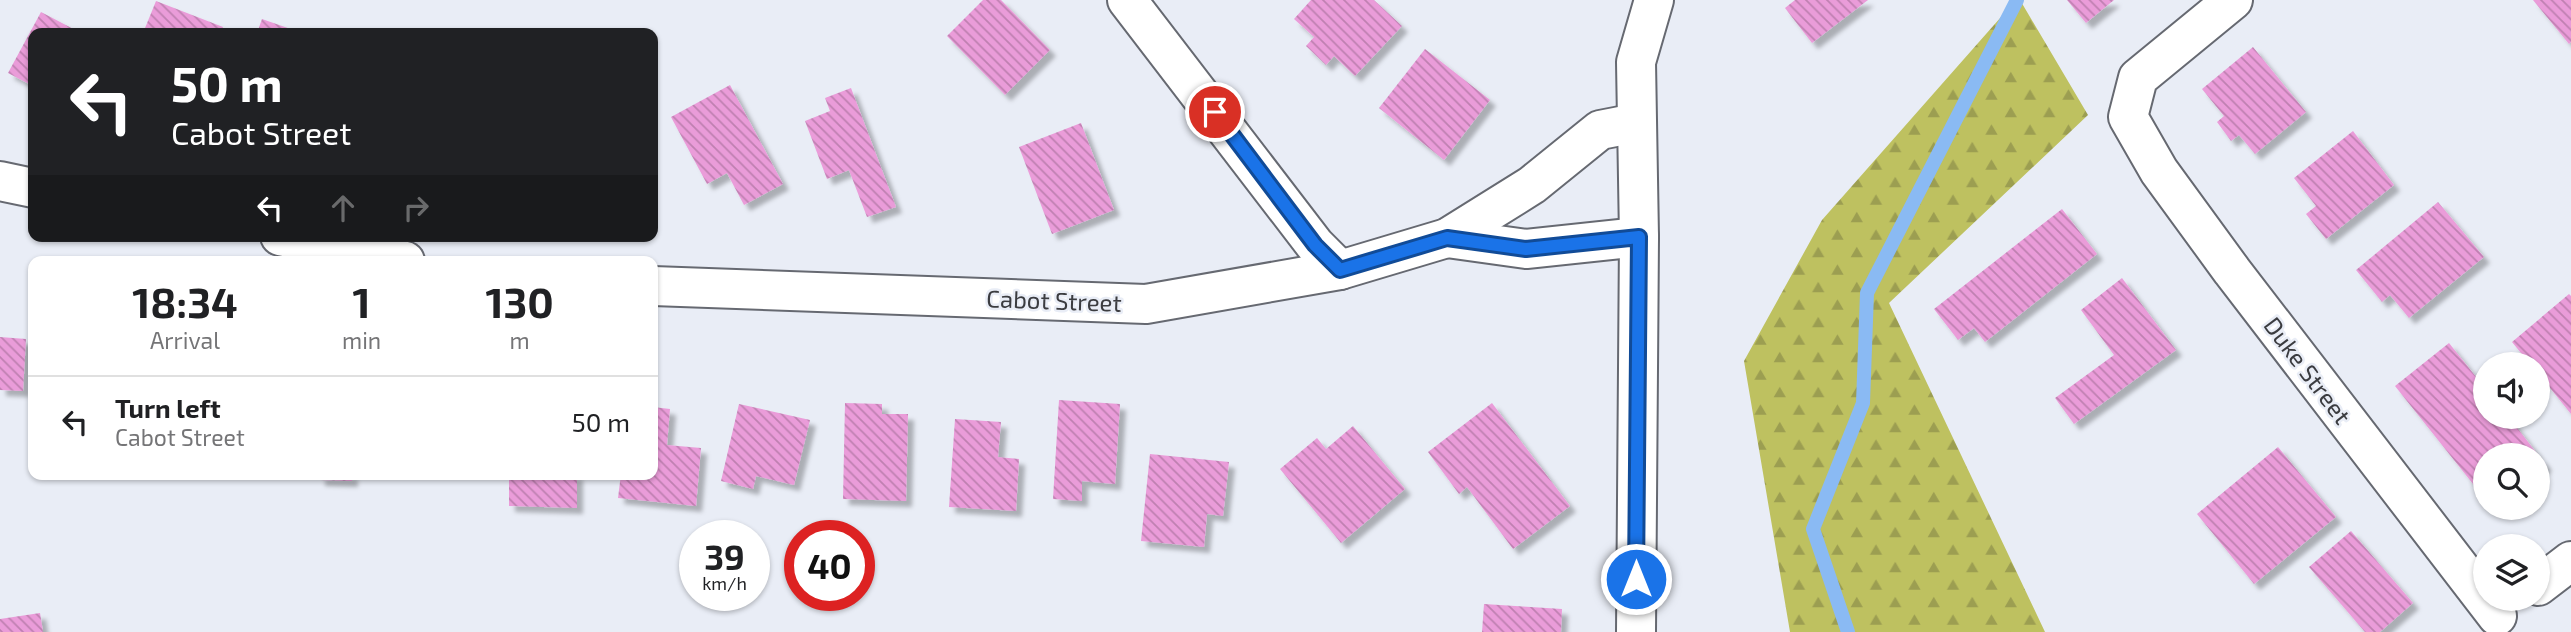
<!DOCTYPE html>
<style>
:root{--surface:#fff;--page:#f2f2f2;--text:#202124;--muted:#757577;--line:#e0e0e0}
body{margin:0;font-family:"Exo 2",sans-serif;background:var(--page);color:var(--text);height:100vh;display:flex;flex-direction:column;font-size:26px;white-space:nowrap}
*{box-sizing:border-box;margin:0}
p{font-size:23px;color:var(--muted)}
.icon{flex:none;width:38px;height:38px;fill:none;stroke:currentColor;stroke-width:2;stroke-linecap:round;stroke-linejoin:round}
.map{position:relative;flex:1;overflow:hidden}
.side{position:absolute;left:28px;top:256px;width:630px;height:224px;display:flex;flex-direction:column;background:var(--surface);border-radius:14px;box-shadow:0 2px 5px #0004}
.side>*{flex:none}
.top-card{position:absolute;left:28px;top:28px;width:630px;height:214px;border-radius:14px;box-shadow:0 2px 5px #0004;background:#202124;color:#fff;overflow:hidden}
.tools{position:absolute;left:2473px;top:352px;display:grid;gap:14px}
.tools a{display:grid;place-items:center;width:77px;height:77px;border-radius:50%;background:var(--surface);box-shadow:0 2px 5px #0004;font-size:35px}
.speed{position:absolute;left:679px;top:520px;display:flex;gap:14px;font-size:35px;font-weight:700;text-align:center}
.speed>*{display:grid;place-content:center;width:91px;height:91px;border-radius:50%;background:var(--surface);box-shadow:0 2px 5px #0004;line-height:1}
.speed small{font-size:18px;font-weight:400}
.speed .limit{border:10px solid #d22;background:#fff;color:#111}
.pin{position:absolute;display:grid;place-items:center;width:60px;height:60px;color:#fff;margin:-30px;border:4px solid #fff;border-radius:50%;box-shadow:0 2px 7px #0007}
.me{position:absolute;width:77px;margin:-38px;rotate:0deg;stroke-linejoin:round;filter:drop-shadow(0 0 5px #0008)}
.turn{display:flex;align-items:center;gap:24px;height:147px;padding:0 28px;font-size:32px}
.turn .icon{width:91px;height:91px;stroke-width:2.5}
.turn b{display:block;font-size:49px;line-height:60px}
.lanes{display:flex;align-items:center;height:66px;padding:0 28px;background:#0003;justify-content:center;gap:35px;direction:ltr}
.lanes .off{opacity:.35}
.eta{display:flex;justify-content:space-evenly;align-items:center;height:119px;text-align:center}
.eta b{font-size:42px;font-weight:700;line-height:49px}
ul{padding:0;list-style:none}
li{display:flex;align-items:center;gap:21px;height:91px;padding:0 28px;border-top:2px solid var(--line)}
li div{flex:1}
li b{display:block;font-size:26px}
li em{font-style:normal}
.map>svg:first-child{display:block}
</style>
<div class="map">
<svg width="2571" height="632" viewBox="0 0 2571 632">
<defs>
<pattern id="forest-firs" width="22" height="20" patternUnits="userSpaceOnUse" patternTransform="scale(1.75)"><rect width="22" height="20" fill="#bec160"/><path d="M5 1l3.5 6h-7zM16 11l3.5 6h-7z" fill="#9c9e51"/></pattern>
<pattern id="building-back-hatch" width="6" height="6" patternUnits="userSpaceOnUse" patternTransform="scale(1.75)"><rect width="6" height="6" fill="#ea9cd9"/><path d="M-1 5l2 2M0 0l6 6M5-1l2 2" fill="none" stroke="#bf80b1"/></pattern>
<filter id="shadow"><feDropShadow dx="6" dy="6" stdDeviation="2" flood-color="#0004"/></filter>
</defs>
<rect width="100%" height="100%" fill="#e9edf6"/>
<path fill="url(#forest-firs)" d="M 2016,0 L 2020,0 L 2088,115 L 1889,303 L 2045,632 L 1790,632 L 1744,361 L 1822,220 Z"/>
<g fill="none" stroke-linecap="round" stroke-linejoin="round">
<path stroke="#8abaf3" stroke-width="14" d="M 1848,632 L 1813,529 L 1863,403 L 1867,293 L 2017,0"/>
</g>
<g fill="url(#building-back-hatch)" filter="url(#shadow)">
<path d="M 983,0 L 1001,0 L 1050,50 L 1005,95 L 947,36 Z"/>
<path d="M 1311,0 L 1374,0 L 1402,26 L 1355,76 L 1334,56 L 1326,65 L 1306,46 L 1314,37 L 1294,19 Z"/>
<path d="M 1795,0 L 1868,0 L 1812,43 L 1785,8 Z"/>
<path d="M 2067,0 L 2114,0 L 2086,23 Z"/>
<path d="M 2533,0 L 2571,0 L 2571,42 L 2569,44 Z"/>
<path d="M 156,1 L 223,27 L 221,33 L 143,33 Z"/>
<path d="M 41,12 L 81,33 L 33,33 L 33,86 L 8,73 Z"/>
<path d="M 262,19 L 302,33 L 257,33 Z"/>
<path d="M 2253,47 L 2306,112 L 2255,154 L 2239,135 L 2231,141 L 2217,122 L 2224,116 L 2202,89 Z"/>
<path d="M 1425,49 L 1490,100 L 1444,160 L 1379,108 Z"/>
<path d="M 730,85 L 783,184 L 744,205 L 727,173 L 707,184 L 671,117 Z"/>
<path d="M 851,88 L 896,207 L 867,217 L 849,170 L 827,179 L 805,121 L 830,111 L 825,98 Z"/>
<path d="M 1081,123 L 1114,210 L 1052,234 L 1019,147 Z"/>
<path d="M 2353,131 L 2394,185 L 2326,239 L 2306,214 L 2316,206 L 2294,178 Z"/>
<path d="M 2438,202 L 2484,257 L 2409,318 L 2390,295 L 2382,302 L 2356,270 Z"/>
<path d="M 2062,209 L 2097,254 L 1985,342 L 1974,328 L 1958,340 L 1934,309 Z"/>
<path d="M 2122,278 L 2176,350 L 2074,424 L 2055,398 L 2114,355 L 2081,310 Z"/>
<path d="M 2569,294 L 2571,296 L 2571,414 L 2538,373 L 2538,364 L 2530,364 L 2512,342 Z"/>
<path d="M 0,337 L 26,339 L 23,391 L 0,390 Z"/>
<path d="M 2449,343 L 2485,388 L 2485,416 L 2508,416 L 2546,465 L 2538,472 L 2538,455 L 2485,455 L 2485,499 L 2395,386 Z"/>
<path d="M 1059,400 L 1120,404 L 1115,484 L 1082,481 L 1082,501 L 1053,499 Z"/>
<path d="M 845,403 L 882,404 L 882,414 L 908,414 L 906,501 L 843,499 Z"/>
<path d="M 1492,403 L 1570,506 L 1513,549 L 1467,487 L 1459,494 L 1428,452 Z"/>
<path d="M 739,404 L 810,420 L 794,485 L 756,476 L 753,489 L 721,481 Z"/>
<path d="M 653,407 L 670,409 L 667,445 L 701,448 L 696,506 L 618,498 L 621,474 L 653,474 Z"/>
<path d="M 955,419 L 1001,422 L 998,457 L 1019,459 L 1016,511 L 949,507 Z"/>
<path d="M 1353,426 L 1405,489 L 1341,543 L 1280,469 L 1317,438 L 1326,449 Z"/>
<path d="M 2278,447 L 2336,517 L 2254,584 L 2197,514 Z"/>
<path d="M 1150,454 L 1229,462 L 1223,516 L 1207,514 L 1204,547 L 1141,541 Z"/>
<path d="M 319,474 L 352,474 L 352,481 L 319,480 Z"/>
<path d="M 509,474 L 577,474 L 577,508 L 509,506 Z"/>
<path d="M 2351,531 L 2413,603 L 2380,632 L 2365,632 L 2309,567 Z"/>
<path d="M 1484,604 L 1562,609 L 1561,632 L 1482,632 Z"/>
<path d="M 40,613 L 43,632 L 0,632 L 0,619 Z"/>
</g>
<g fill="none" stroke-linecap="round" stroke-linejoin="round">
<g stroke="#666971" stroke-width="42">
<g id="minor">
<path d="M 1127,0 L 1315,245 L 1340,270"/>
<path d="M 2233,0 L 2138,78 L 2128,117 L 2159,171 L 2232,271 L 2497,616"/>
<path d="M 0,181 L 33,188"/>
<path d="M 280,236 L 405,261"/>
<path d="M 1447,238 L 1526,249 L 1639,237"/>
<path d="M 653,286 L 1146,304 L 1340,270 L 1447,238 L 1532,185 L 1600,130 L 1636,123"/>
<path d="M 2538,586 L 2571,561"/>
<path d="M 1636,632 L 1639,237 L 1636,62 L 1654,0"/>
</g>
</g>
<use href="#minor" stroke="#fff" stroke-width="38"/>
</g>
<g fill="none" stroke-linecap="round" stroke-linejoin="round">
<g stroke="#114b97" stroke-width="18">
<path id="route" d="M 1215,112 L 1315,245 L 1340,270 L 1447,238 L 1526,249 L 1639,237 L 1636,579"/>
</g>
<use href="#route" stroke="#1a73e8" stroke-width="12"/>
</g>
<g text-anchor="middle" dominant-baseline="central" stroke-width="5" stroke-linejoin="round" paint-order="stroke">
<g font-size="24" fill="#3b3c40" stroke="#e9edf6">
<text transform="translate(1054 300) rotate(2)">Cabot Street</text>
<text transform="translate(2308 370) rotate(53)">Duke Street</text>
</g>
</g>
</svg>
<div class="tools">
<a><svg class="icon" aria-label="sound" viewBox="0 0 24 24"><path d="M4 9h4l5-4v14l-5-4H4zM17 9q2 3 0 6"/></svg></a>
<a><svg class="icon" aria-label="search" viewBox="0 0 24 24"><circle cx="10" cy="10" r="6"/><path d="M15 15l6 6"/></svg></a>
<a><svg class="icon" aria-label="layers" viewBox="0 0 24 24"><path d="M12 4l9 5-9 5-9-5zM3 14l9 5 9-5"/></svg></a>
</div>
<div class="speed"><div>39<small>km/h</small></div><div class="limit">40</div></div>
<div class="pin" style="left:1215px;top:112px;background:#d93025"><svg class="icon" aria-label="arrive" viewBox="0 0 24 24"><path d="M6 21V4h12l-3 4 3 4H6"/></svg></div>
<svg class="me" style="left:1636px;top:579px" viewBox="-20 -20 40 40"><circle r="17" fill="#1a73e8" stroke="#fff" stroke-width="3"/><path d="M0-11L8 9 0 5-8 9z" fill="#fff"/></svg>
<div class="top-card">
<div class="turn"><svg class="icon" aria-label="left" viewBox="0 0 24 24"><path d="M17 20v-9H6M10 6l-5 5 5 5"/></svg><div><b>50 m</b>Cabot Street</div></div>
<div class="lanes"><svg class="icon" aria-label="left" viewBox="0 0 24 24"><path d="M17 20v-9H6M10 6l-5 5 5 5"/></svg><svg class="icon off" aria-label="ahead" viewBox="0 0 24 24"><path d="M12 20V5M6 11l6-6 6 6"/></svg><svg class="icon off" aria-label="right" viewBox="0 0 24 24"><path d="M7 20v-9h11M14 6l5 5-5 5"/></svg></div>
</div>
<section class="side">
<div class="eta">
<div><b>18:34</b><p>Arrival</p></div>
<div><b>1</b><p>min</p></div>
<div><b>130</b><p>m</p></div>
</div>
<ul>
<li><svg class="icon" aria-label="left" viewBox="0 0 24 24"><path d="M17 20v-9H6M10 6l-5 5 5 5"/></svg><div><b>Turn left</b><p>Cabot Street</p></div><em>50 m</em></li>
</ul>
</section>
</div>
